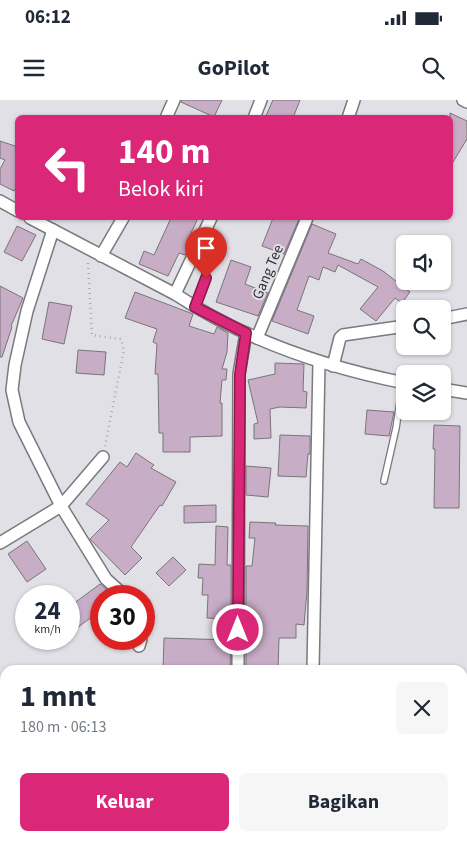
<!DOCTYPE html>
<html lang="id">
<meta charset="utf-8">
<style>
:root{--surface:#fff;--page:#f6f6f7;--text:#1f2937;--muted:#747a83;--accent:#db2777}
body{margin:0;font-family:"Source Sans 3",sans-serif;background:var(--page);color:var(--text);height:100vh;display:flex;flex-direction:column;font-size:19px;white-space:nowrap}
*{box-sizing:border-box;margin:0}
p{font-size:16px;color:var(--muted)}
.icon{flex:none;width:28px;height:28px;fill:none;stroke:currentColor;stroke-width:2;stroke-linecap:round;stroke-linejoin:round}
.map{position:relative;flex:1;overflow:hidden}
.side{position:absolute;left:0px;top:565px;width:468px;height:176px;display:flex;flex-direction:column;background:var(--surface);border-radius:15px 15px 0 0;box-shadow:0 1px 4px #0004}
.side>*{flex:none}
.top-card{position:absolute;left:15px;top:15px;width:438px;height:105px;border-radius:8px;box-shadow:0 1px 4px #0004;background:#db2777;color:#fff;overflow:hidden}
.tools{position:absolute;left:396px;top:135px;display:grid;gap:10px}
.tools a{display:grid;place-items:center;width:55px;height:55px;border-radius:8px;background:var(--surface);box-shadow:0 1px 4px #0004;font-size:25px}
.speed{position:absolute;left:15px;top:485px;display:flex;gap:10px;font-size:25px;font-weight:700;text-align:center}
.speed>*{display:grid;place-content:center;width:65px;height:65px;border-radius:50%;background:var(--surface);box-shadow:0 1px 4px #0004;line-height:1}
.speed small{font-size:12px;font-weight:400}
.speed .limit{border:8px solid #d22;background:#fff;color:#111}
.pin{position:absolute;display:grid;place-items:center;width:42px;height:42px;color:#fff;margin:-51px -21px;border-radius:50% 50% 50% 0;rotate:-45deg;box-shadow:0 0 5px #0007}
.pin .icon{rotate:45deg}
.me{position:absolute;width:55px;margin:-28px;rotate:0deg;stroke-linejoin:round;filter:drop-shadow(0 0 4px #0008)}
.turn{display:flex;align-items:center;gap:18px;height:105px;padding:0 20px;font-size:22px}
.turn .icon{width:65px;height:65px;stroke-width:2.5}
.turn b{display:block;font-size:35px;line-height:42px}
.round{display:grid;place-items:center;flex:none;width:52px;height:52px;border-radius:8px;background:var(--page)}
.head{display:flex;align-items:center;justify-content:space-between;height:85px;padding:0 20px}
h1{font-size:30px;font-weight:700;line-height:38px}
.action{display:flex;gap:10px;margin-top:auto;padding:10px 20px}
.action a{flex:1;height:58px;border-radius:8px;background:var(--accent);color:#fff;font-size:20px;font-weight:700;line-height:58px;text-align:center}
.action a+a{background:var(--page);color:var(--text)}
.status{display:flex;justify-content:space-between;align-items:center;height:35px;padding:0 25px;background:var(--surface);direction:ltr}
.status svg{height:14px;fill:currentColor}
header{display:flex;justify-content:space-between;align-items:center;height:65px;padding:0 20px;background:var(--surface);font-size:22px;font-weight:700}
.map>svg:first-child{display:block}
</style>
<div class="status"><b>06:12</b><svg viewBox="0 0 49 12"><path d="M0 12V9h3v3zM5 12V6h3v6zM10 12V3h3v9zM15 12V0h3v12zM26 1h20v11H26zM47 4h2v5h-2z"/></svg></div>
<header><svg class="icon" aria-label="menu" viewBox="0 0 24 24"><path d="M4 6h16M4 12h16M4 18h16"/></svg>GoPilot<svg class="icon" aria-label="search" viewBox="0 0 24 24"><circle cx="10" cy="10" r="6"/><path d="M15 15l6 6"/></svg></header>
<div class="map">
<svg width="467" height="741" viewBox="0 0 467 741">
<rect width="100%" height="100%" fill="#e0e0e6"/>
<g fill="#c8adc6" stroke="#797578">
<path d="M 181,0 L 222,0 L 214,17 L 181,2 Z"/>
<path d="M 273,0 L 300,0 L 293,18 L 265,18 Z"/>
<path d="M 450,13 L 467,21 L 467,39 L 450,67 Z"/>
<path d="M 0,41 L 18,47 L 18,84 L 14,91 L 0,84 L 0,69 L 5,60 L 0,58 Z"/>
<path d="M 171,118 L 198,118 L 187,142 L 191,143 L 185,155 L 179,153 L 168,176 L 139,164 L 144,151 L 154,155 Z"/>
<path d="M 273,118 L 299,119 L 284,154 L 262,146 Z"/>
<path d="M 312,124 L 336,134 L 328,153 L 358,164 L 361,159 L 383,171 L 410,192 L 402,203 L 395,198 L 376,221 L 360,209 L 378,187 L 338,165 L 335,172 L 323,167 L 319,180 L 309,176 L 297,210 L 314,216 L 308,234 L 272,221 Z"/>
<path d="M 17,126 L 36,135 L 22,161 L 4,152 Z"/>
<path d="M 231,160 L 251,167 L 245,184 L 268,193 L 258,216 L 216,202 Z"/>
<path d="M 0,186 L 23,198 L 11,226 L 12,227 L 2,257 L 0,257 Z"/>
<path d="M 135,192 L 193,214 L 189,226 L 214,234 L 217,227 L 228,233 L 227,252 L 222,269 L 227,269 L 226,280 L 222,280 L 220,303 L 222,303 L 222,336 L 190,337 L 190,352 L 163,352 L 163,333 L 159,333 L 158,274 L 155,274 L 157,244 L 153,242 L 157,229 L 125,218 Z"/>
<path d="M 49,202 L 72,206 L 64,244 L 42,239 Z"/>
<path d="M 78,250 L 106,252 L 104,275 L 76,273 Z"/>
<path d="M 275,263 L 304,264 L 303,291 L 307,292 L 306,308 L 280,307 L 270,309 L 271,338 L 254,339 L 254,324 L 258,323 L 248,280 L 275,274 Z"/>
<path d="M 367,310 L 394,312 L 389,336 L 365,334 Z"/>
<path d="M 434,325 L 460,326 L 459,408 L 434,408 L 435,349 L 433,349 Z"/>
<path d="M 280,335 L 310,336 L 310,354 L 308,354 L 306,377 L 278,376 Z"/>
<path d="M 136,353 L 154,365 L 151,368 L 176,382 L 162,406 L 160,405 L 131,447 L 142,458 L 125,475 L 90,439 L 109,420 L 86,404 L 120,362 L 127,367 Z"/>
<path d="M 246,366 L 271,368 L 268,397 L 246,395 Z"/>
<path d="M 216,405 L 216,422 L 184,423 L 184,406 Z"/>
<path d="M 250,422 L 276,423 L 275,425 L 308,426 L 307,491 L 304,525 L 296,524 L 296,538 L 279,538 L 278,570 L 246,570 L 246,541 L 249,541 L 251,510 L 246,510 L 246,466 L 252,466 L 255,438 L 249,438 Z"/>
<path d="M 216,426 L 228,427 L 227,465 L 231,465 L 231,509 L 228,509 L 228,519 L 207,518 L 208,495 L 202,495 L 203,478 L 198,478 L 199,464 L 215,465 Z"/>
<path d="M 27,441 L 46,469 L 27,482 L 8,454 Z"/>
<path d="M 173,457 L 186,470 L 169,486 L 156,473 Z"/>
<path d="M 100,484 L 114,496 L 101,496 L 101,510 L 69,534 L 69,507 Z"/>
<path d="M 164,538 L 231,540 L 230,570 L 163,570 Z"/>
</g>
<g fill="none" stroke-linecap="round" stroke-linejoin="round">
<g stroke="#79797e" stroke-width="8">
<g id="lane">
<path d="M 192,157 L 203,163 C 209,178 200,194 195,207"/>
<path d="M 384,381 L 396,328 L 403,282"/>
</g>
</g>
<g stroke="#79797e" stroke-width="14">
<g id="street">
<path d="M 463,0 L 467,2"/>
<path d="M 166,18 L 174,0"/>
<path d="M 254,18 L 261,0"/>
<path d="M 348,18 L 354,0"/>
<path d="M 0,101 L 18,111"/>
<path d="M 30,118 L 175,194 C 245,240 324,267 405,283"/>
<path d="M 53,130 L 27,211 L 15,265 L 12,290 L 19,322 L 61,406 L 106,479 L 125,496"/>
<path d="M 101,156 L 123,118"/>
<path d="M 175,194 L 211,118"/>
<path d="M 442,219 L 467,214"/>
<path d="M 257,238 L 307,118"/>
<path d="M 333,266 L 340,238 L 343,235 L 405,226"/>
<path d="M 442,289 L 467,293"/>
<path d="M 0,443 L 61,406 L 103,357"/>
<path d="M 139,546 L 141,539"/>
<path d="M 238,570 L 239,274 L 246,233"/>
<path d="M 313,570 L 319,262"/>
<path d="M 0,631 L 5,633"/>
</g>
</g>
<path stroke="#a9a9ae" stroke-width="2.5" stroke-dasharray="1 4" stroke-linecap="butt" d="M 88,163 L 92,235 L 121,239 L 124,250 L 105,346"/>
<use href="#lane" stroke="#fff" stroke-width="5.5"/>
<use href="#street" stroke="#fff" stroke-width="11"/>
</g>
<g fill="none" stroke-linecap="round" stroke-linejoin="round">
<g stroke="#8e194d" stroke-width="12">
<path id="route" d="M 206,178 L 195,207 L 246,233 L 240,274 L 238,530"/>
</g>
<use href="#route" stroke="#db2777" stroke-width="9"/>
</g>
<g text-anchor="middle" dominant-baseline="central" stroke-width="4" stroke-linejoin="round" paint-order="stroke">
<g font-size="15" fill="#2f2f31" stroke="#e0e0e6">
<text transform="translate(268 172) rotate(-67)">Gang Tee</text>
</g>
</g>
</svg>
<div class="tools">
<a><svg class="icon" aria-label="sound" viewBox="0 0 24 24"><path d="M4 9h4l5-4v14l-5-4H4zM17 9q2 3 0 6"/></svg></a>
<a><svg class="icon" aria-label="search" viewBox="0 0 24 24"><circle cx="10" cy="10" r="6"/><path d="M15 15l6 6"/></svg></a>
<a><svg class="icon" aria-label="layers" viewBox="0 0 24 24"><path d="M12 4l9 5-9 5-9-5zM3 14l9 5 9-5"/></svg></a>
</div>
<div class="speed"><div>24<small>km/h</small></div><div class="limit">30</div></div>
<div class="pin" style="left:206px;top:178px;background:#d93025"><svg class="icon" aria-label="arrive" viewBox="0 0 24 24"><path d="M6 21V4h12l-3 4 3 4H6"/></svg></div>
<svg class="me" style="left:238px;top:530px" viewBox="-20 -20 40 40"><circle r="17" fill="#db2777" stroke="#fff" stroke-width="3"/><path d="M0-11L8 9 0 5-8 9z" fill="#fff"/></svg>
<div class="top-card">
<div class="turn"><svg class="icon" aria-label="left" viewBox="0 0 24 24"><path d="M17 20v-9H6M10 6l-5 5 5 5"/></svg><div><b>140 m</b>Belok kiri</div></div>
</div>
<section class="side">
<div class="head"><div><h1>1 mnt</h1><p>180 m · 06:13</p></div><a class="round"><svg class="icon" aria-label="close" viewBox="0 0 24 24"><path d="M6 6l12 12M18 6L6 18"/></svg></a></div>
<div class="action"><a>Keluar</a><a>Bagikan</a></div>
</section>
</div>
